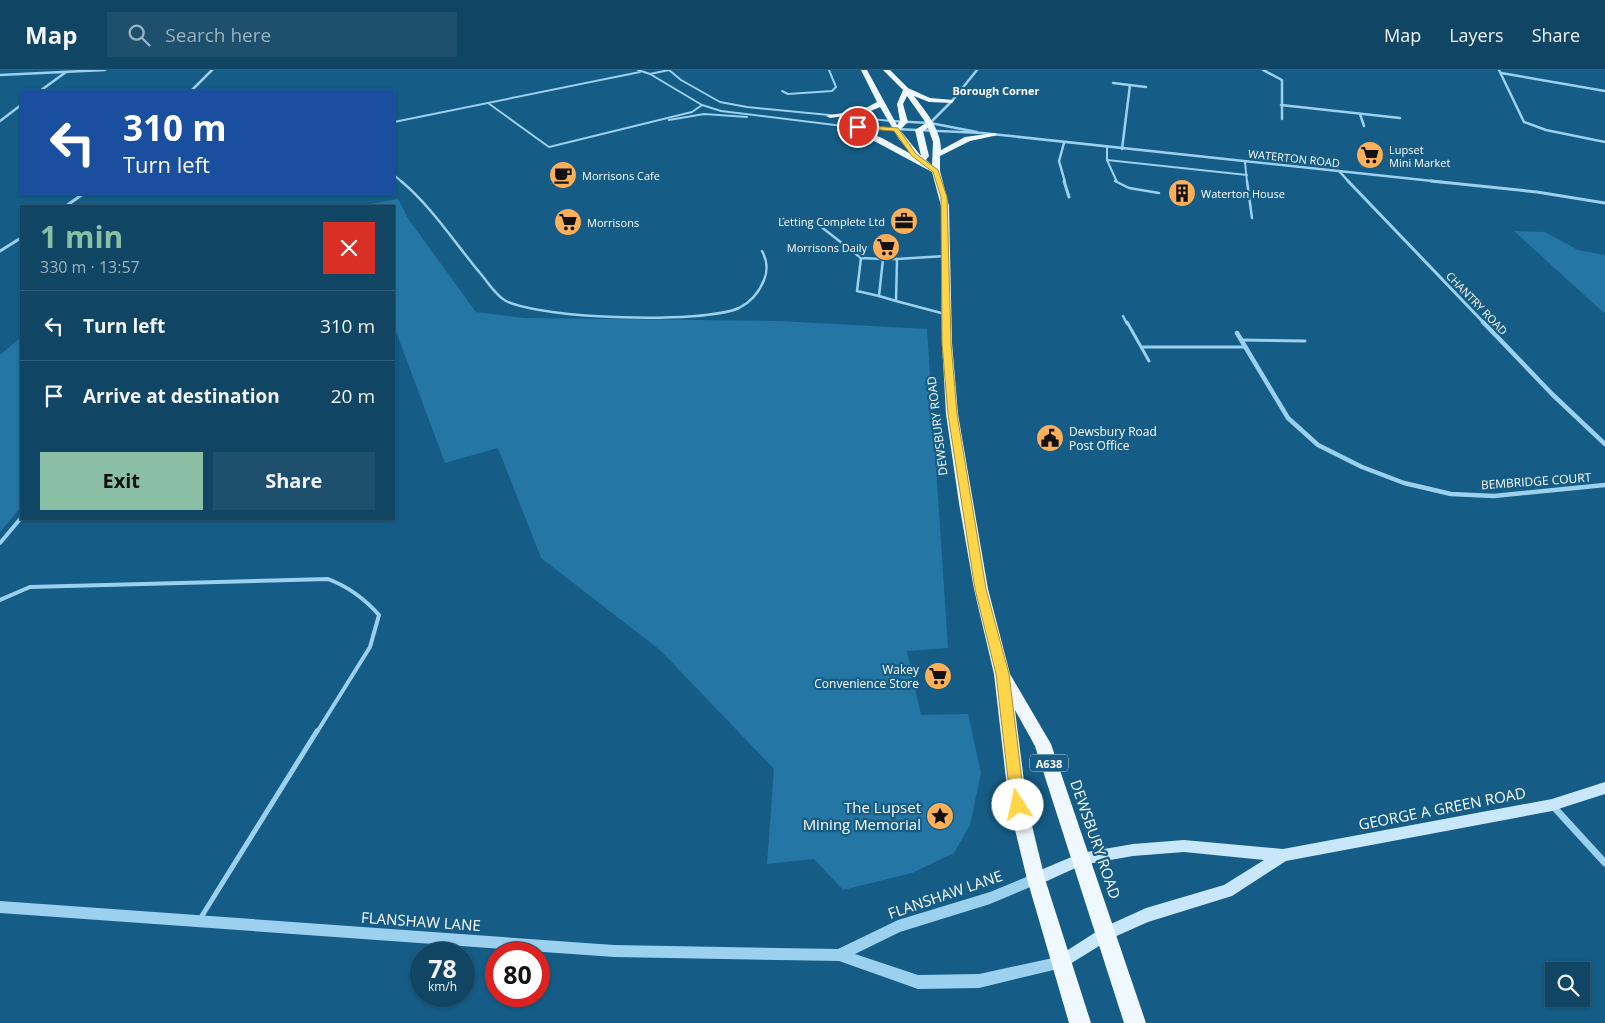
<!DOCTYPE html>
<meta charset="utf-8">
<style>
:root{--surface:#104564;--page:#1e4f6d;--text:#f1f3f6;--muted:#9cb1bf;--line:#305d78;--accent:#8abfa5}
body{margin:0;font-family:"Open Sans",sans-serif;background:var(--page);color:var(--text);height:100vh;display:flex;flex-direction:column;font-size:19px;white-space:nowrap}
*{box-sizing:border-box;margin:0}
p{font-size:16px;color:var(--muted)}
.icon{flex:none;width:28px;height:28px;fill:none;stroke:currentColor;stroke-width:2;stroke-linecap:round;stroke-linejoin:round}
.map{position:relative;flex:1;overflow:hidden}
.sheet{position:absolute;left:20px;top:135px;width:375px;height:315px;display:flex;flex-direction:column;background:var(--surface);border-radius:0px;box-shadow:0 1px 4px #0004,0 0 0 1px var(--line)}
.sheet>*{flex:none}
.top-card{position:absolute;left:20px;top:20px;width:375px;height:105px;border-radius:0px;box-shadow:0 1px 4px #0004,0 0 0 1px var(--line);background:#1a4fa0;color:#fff;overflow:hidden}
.fabs{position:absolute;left:1545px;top:892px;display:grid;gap:10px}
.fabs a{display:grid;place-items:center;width:45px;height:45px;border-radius:0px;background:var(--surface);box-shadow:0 1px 4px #0004,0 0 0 1px var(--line);font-size:25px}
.speed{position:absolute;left:410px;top:872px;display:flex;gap:10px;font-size:25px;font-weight:700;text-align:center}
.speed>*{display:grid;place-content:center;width:65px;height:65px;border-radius:50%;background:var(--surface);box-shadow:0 1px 4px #0004,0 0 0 1px var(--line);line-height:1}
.speed small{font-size:12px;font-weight:400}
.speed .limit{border:8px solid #d22;background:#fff;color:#111}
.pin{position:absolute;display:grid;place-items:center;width:42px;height:42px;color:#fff;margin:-21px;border:2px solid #fff;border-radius:50%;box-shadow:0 1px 5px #0007}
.me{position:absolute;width:55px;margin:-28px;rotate:350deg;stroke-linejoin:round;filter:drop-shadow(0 0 4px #0008)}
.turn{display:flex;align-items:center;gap:18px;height:105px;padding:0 20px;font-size:22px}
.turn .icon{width:65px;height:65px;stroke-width:2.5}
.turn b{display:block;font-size:35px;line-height:42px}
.round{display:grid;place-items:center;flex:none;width:52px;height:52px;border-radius:0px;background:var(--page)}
.head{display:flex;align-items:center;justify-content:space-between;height:85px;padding:0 20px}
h1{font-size:30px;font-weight:700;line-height:38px;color:var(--accent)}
.primary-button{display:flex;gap:10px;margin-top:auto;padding:10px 20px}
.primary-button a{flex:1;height:58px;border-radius:0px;background:var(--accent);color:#111;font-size:20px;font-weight:700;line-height:58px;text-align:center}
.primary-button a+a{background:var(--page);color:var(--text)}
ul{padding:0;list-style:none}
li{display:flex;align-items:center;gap:15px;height:70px;padding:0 20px;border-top:1px solid var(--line)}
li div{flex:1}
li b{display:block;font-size:19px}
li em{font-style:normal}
header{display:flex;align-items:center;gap:30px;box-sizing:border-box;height:70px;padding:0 25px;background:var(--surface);border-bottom:1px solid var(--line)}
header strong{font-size:24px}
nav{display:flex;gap:28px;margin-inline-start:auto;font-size:18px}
.search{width:350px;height:45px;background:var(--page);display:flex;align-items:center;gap:12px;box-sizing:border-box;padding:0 18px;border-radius:0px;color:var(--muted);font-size:19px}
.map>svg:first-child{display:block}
</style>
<header>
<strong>Map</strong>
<div class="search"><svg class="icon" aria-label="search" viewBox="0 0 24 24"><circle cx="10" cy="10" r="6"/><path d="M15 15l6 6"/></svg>Search here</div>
<nav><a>Map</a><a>Layers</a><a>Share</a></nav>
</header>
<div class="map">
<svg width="1605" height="953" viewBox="0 0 1605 953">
<rect width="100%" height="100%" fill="#155c86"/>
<g fill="#2476a4">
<path d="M 398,129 L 409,150 L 476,242 L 524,248 L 781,251 L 927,259 L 948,578 L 907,581 L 921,645 L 968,644 L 981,703 L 970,755 L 954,783 L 912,803 L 843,820 L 814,789 L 767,794 L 774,699 L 660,580 L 541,488 L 498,378 L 445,393 L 394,256 L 394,136 L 358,136 Z"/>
<path d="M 1514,161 L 1545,162 L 1578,180 L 1605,185 L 1605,244 Z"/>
<path d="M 19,269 L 21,269 L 21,437 L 0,462 L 0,285 Z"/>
</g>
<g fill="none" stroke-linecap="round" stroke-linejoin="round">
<g stroke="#9bd0ee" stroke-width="2">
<path d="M 638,0 L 650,4 L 669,0"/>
<path d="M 669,0 L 681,10 L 720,32 L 747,37 L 891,51"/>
<path d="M 650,4 L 702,35 L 721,41 L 843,56"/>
<path d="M 782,21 L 788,24 L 832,21 L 836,17 L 829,0"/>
<path d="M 488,33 L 549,77 L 692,42 L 702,35"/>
<path d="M 669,50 L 704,44 L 747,47"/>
<path d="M 394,52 L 640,2"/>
<path d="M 850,57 L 896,59"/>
<path d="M 1107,77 L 1107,90 L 1117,112"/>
<path d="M 1107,90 L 1247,105"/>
<path d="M 1245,92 L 1247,112"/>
<path d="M 394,105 L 402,112"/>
</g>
<g stroke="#9bd0ee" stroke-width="2.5">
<path d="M 401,111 C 432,137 454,172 480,203 C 488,212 495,225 506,231 C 541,249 703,254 739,238 C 751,232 759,223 764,210 C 768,201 767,190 762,181"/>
<path d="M 1115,111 L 1129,118 L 1159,123"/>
<path d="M 1247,111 L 1252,148"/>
<path d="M 783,149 L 815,152 L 861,188"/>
<path d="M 945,186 L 897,189 L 896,231 L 945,244"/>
<path d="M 879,226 L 857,221 L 861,188 L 883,189"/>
<path d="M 896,231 L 879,226 L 883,189 L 897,189"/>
<path d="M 1123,246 L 1127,254"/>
</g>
<g stroke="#9bd0ee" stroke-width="3">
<path d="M 1127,252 L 1149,291"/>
<path d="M 1241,270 L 1305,271"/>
<path d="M 1142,277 L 1245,277"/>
</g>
<g stroke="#9bd0ee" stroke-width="4">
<path d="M 0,473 L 21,448"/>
<path d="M 0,530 L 30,517 L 328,509 C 349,517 364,528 379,545 L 370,577 L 317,662"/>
</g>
<path stroke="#9bd0ee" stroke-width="5" d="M 200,849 L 317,661"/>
<g stroke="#9bd0ee" stroke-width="2.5">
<path d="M 1263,0 L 1282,10 L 1282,49"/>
<path d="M 1499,0 L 1524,52 L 1546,60 L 1605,72"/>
<path d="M 1501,3 L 1605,21"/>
<path d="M 0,5 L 105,0"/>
<path d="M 1113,13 L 1146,17"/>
<path d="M 40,21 L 66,2"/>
<path d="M 191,21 L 212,0"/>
<path d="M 1281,35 L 1400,48"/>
<path d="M 1360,44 L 1364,56"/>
<path d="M 0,51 L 21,35"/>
<path d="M 891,51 L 930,53 L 977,62"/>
<path d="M 930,53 L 952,31 L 977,0"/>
<path d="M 896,59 L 982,63 L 1442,112"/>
<path d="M 1064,73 L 1059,91 L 1065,112"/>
<path d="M 1122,79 L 1130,15"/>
<path d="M 1339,101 L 1349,112"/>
</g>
<g stroke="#9bd0ee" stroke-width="3">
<path d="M 1064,111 L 1069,127"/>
<path d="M 1348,111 L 1485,254"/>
<path d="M 1431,111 L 1537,122 L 1605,133"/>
<path d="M 66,136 L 83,124"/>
<path d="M 0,181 L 21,168"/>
</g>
<g stroke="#9bd0ee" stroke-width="4.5">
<path d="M 1483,252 L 1552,324 L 1605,374"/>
<path d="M 1237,263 L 1288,348 L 1318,375 L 1362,397 L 1404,413 L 1451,424 L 1494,426 L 1605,415"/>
</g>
<path stroke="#9bd0ee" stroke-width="7" d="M 1552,735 L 1605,793"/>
<path fill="#9bd0ee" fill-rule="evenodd" d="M 1036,803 L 1040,805 L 1042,809 L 1040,813 L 990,834 L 900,862 L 855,884 L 918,905 L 979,904 L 1062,886 L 1067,887 L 1068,892 L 1067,897 L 1062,898 L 979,918 L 918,919 L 839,891 L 614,887 L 0,843 L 0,831 L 614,875 L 838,879 L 898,850 L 990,822 Z"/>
<path fill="#c8e7fa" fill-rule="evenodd" d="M 1605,712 L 1605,724 L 1552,741 L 1286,791 L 1232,826 L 1148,852 L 1112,868 L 1062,899 L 1057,897 L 1055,892 L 1057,887 L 1102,858 L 1146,838 L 1224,815 L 1264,790 L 1184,782 L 1133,786 L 1082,795 L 1036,816 L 1031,814 L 1029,809 L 1031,804 L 1081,783 L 1133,774 L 1184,770 L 1283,779 L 1552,729 Z"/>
<path fill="#f0f8ff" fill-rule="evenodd" d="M 861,0 L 867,0 L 897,55 L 900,51 L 897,34 L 903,20 L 883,0 L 890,0 L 908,18 L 930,28 L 954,30 L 952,33 L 929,32 L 914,26 C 926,42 941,59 941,80 L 965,67 L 994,63 L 998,65 L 970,71 L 940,86 L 940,101 L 949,136 L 952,273 L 958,344 L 988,519 L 1010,604 L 1051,674 L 1146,953 L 1124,953 L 1035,676 L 1015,640 L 1027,735 L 1045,809 L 1091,953 L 1069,953 L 1027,809 L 1009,735 L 994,604 L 974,519 L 959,433 L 946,344 L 942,273 L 941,136 L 932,102 L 876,72 L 839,56 L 846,54 L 882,68 L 911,84 L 899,69 L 880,37 L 866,43 L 830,48 L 826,46 L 864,39 L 877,32 ZM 907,26 L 926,53 L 915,60 L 921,86 L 900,60 L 908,52 L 903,34 ZM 928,58 L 933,72 L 932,95 L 926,90 L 929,86 L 923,61 Z"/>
</g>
<path fill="#ffd54a" stroke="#a68a30" d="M 858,55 L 898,58 L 916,84 L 938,100 L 947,127 L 951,273 L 957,344 L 986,519 L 1009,604 L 1025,735 L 1023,740 L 1018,742 L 1013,740 L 1011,735 L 996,604 L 975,519 L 948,344 L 942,273 L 941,127 L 933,102 L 912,86 L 894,61 L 856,58 Z"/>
<defs>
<g id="supermarket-disc" transform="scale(1.4375)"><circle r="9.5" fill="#ffaf58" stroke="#155c86"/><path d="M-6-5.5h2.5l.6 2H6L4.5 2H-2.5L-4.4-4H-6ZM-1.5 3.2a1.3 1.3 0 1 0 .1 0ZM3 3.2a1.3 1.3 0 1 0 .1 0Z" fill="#111"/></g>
<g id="cafe-disc" transform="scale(1.4375)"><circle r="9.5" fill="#ffaf58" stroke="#155c86"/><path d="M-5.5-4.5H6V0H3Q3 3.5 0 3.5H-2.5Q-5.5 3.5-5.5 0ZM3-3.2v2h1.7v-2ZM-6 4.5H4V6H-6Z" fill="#111"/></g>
<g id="building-disc" transform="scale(1.4375)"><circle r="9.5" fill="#ffaf58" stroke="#155c86"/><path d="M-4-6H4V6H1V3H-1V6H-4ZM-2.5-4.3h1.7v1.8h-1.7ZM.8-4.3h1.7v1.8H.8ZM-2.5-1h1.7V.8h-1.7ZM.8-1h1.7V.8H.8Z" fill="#111"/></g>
<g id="office-disc" transform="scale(1.4375)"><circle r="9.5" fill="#ffaf58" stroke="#155c86"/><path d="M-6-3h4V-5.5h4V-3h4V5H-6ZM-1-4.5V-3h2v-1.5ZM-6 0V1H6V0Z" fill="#111"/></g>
<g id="civic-disc" transform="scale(1.4375)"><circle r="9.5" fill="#ffaf58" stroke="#155c86"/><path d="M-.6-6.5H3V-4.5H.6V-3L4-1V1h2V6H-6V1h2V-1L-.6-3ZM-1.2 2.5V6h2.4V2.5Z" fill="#111"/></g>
<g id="sight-disc" transform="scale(1.4375)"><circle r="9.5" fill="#ffaf58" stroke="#155c86"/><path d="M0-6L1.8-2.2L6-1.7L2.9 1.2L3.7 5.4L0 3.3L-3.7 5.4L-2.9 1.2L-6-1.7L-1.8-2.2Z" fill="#111"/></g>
</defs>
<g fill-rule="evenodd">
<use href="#supermarket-disc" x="1370" y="85"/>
<use href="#cafe-disc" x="563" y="105"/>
<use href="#building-disc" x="1182" y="123"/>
<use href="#office-disc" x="904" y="151"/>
<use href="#supermarket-disc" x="568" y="152"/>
<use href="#supermarket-disc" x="886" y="177"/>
<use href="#civic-disc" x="1050" y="368"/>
<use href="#supermarket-disc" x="938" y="606"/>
<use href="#sight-disc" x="940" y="746"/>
</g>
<g text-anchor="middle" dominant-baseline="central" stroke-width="4.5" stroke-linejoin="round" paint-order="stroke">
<g font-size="11" font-weight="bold" fill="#fff" stroke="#155c86">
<text x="996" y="20">Borough Corner</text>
</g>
<g font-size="11" fill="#fff" stroke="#155c86" text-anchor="start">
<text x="1389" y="79">Lupset<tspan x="1389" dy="13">Mini Market</tspan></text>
<text x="582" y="105">Morrisons Cafe</text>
<text x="1201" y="123">Waterton House</text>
<text x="885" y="151" text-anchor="end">Letting Complete Ltd</text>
<text x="587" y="152">Morrisons</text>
<text x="867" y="177" text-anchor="end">Morrisons Daily</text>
</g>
<g font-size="11" fill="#fff" stroke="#155c86">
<text transform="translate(1294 88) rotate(6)">WATERTON ROAD</text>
<text transform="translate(1477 233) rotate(46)">CHANTRY ROAD</text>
</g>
<rect fill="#155c86" stroke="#b9cedb" stroke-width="1" x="1030" y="684.5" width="38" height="17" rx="4"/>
<g font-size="11" font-weight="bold" fill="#fff">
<text x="1049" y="693">A638</text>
</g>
<g font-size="12" fill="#fff" stroke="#155c86">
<text transform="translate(937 356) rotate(-97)">DEWSBURY ROAD</text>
<text transform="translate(1536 411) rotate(-4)">BEMBRIDGE COURT</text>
</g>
<g font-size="12" fill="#fff" stroke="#155c86" text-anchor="start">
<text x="1069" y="361">Dewsbury Road<tspan x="1069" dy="14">Post Office</tspan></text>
<text x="919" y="599" text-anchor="end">Wakey<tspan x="919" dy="14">Convenience Store</tspan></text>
</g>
<g font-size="15" fill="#fff" stroke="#155c86" text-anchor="end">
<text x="921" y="737">The Lupset<tspan x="921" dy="17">Mining Memorial</tspan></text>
</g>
<g font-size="15" fill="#fff" stroke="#155c86">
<text transform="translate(1442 738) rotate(-11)">GEORGE A GREEN ROAD</text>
<text transform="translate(1096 769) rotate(71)">DEWSBURY ROAD</text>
<text transform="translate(945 824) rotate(-19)">FLANSHAW LANE</text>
<text transform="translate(421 851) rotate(4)">FLANSHAW LANE</text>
</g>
</g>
</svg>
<div class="fabs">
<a><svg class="icon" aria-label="search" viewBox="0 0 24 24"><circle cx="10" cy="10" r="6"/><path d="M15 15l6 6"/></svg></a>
</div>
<div class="speed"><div>78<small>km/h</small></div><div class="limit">80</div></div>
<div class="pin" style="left:858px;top:57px;background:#d93025"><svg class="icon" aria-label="arrive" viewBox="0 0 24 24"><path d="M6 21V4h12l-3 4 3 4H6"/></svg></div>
<svg class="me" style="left:1018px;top:735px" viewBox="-20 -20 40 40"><circle r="19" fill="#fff"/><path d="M0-13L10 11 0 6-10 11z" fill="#ffd54a"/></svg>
<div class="top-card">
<div class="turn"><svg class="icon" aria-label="left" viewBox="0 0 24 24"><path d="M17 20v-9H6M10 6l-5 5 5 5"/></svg><div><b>310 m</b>Turn left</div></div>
</div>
<section class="sheet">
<div class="head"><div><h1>1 min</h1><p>330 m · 13:57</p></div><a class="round" style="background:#d93025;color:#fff"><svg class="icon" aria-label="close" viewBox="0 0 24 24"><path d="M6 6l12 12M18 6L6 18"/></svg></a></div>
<ul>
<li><svg class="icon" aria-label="left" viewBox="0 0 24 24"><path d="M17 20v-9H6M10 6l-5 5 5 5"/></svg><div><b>Turn left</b></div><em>310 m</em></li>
<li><svg class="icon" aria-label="arrive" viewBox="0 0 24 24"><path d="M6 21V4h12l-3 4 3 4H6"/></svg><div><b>Arrive at destination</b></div><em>20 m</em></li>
</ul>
<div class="primary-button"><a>Exit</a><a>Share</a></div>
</section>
</div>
